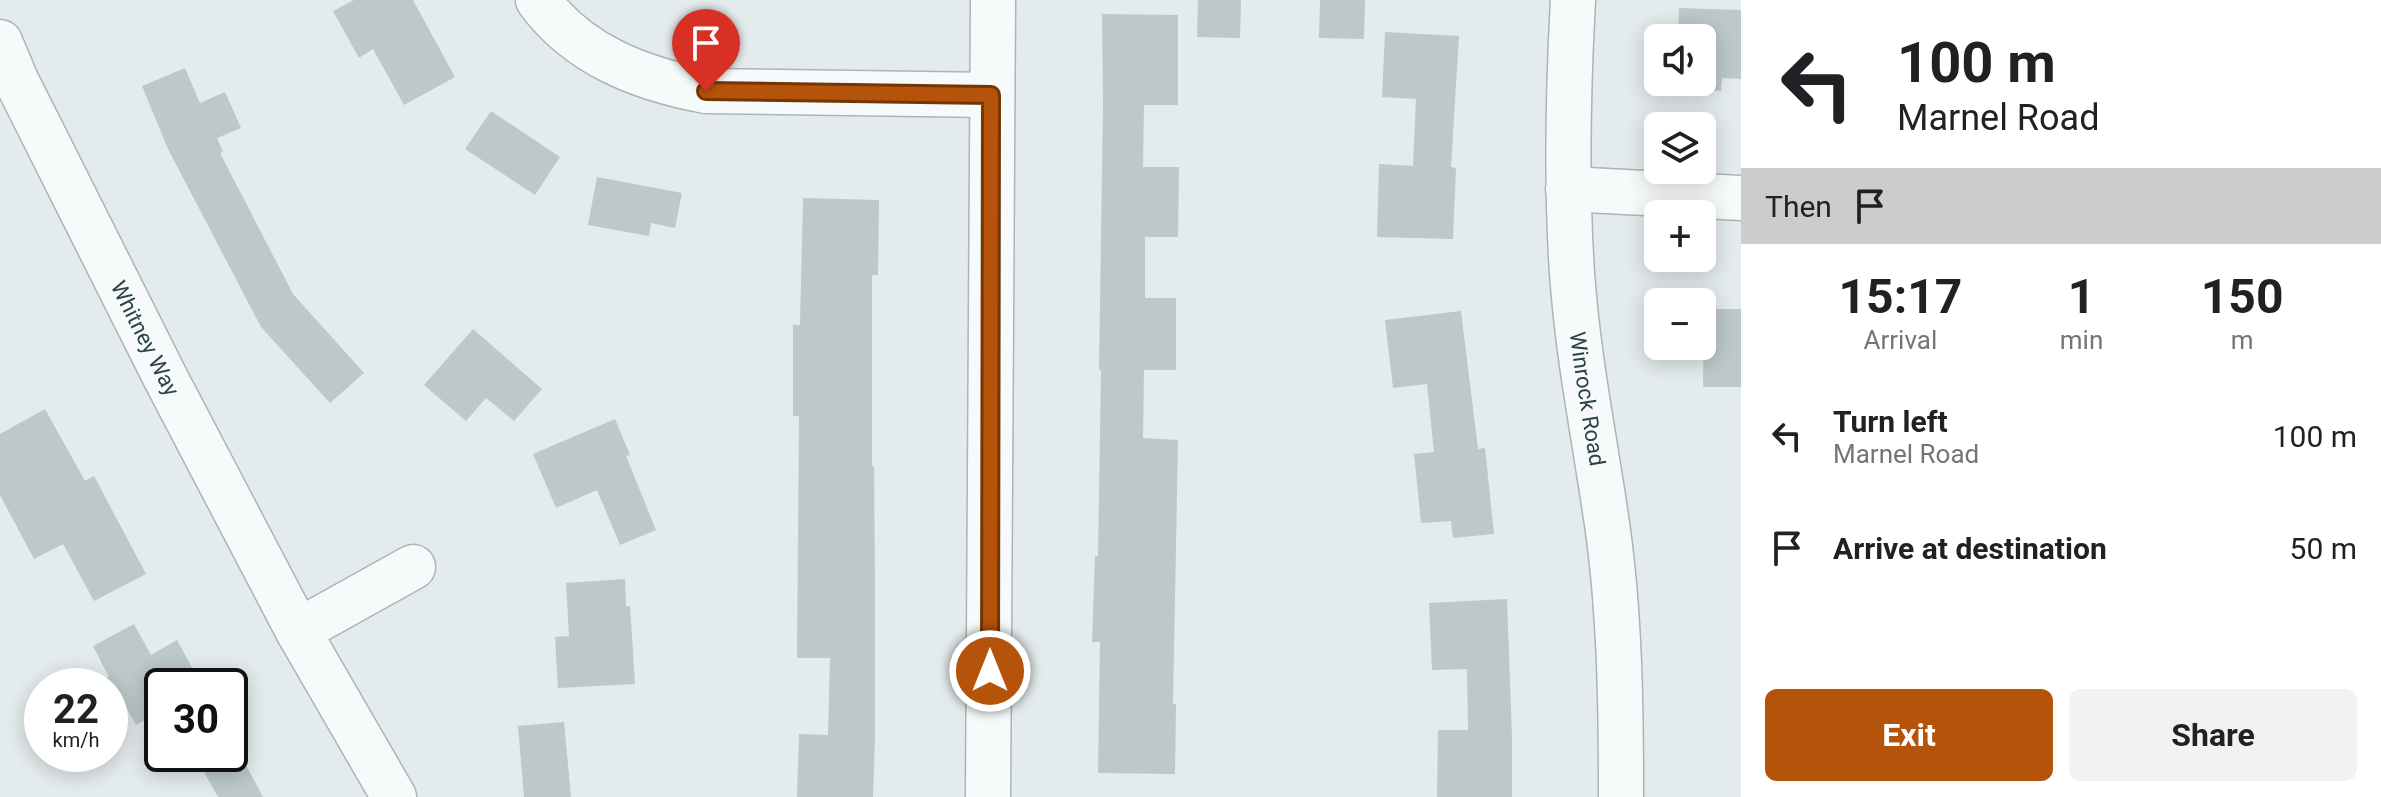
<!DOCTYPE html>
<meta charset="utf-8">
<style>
:root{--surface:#fff;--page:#f2f2f2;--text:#202124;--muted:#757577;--accent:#b45309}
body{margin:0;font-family:Roboto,sans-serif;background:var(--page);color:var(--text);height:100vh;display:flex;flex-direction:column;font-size:30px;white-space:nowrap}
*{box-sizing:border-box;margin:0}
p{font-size:26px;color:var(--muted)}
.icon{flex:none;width:44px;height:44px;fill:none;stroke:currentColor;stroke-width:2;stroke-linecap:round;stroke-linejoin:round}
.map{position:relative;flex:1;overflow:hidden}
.sheet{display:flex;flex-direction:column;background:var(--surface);width:640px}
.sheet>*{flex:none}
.top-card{background:#fff;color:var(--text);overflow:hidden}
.tools{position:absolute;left:1644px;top:24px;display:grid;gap:16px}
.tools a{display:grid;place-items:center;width:72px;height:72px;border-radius:12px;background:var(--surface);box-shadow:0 4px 20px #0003;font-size:40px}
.speed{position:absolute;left:24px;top:668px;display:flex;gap:16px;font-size:40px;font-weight:700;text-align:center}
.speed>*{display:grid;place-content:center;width:104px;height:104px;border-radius:50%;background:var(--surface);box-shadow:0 4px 20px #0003;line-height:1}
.speed small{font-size:20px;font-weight:400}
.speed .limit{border:4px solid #111;border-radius:12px;background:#fff;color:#111}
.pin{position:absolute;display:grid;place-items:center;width:68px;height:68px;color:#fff;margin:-82px -34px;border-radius:50% 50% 50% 0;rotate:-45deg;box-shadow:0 0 8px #0007}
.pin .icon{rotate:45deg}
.me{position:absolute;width:88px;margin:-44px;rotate:0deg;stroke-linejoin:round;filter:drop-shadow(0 0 6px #0008)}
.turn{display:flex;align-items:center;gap:28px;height:168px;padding:0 24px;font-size:36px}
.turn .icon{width:104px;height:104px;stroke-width:2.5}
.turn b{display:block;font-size:56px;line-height:68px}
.then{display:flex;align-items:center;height:76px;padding:0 24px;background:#0003;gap:16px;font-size:30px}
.eta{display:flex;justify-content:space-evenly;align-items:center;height:136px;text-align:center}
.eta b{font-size:48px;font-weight:700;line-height:56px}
.action{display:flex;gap:16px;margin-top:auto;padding:16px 24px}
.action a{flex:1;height:92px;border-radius:12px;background:var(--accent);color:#fff;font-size:32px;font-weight:700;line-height:92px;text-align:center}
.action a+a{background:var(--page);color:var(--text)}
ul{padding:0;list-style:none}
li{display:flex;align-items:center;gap:24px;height:112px;padding:0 24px}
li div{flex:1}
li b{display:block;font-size:30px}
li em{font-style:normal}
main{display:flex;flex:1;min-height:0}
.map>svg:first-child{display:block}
</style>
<main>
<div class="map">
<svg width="1741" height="797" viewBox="0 0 1741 797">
<rect width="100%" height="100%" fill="#e4ebec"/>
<g fill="#bcc8c9">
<path d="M 354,0 L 413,0 L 455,77 L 404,105 L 373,49 L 359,58 L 333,11 Z"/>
<path d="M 1198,0 L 1241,0 L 1240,38 L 1197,37 Z"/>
<path d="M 1320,0 L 1365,0 L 1364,39 L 1319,38 Z"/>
<path d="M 1679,8 L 1741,10 L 1741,79 L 1722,78 L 1721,91 L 1676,89 L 1676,82 L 1702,82 L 1702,38 L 1678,38 Z"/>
<path d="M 1102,14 L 1178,15 L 1178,105 L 1144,105 L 1143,167 L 1179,167 L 1178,237 L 1145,237 L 1145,298 L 1176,298 L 1176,370 L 1144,370 L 1143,438 L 1178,440 L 1173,704 L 1176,704 L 1175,774 L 1098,773 L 1100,642 L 1092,642 L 1095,556 L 1098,556 L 1101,370 L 1099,370 L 1103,104 Z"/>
<path d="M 1385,32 L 1459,36 L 1451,167 L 1456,168 L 1453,239 L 1377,237 L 1379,164 L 1413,166 L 1416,99 L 1382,97 Z"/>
<path d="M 185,68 L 200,103 L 225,92 L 241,128 L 217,138 L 223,152 L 220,153 L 293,294 L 364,373 L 330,403 L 261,327 L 168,149 L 142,86 Z"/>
<path d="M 491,111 L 560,157 L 535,195 L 465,149 Z"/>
<path d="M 597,177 L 682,193 L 675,228 L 651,223 L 649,236 L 588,225 Z"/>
<path d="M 803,198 L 879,200 L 878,275 L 872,275 L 872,466 L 874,466 L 875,593 L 875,736 L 873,797 L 797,797 L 799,734 L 828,735 L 830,658 L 797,658 L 799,416 L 793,416 L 793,325 L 800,325 Z"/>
<path d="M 1704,309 L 1741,309 L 1741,387 L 1703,387 Z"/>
<path d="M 1461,311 L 1478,449 L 1485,448 L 1494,534 L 1453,538 L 1451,521 L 1421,523 L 1414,454 L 1434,452 L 1427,384 L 1393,388 L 1385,320 Z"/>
<path d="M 473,329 L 542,389 L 514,421 L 486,398 L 466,421 L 424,385 Z"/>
<path d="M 45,409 L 85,481 L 94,476 L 146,574 L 94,601 L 63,544 L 34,559 L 0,495 L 0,434 Z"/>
<path d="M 615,419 L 630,455 L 626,456 L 656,530 L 620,545 L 597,490 L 556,508 L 533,454 Z"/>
<path d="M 625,579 L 626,606 L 630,606 L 635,684 L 558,688 L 555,637 L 569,636 L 566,583 Z"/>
<path d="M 1507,599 L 1512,736 L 1512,797 L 1437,797 L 1438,730 L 1468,730 L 1467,669 L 1432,670 L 1429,603 Z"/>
<path d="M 134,624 L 151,655 L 177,640 L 202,686 L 162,686 L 162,711 L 136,725 L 114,686 L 93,686 L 109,677 L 93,646 Z"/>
<path d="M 564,722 L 571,797 L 524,797 L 518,726 Z"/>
<path d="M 194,754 L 240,754 L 263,797 L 218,797 Z"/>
</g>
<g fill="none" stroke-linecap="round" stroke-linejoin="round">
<g stroke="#a9b5b6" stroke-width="47">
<g id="minor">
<path d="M 538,0 C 578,55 641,79 706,91 L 991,95"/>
<path id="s1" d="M 1573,0 C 1568,91 1566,182 1572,273 C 1578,360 1596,445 1608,531 C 1620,619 1621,708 1621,797"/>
<path id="s2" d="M 0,42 L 16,80 L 165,377 L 298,631 L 394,797"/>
<path d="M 1568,189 L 1741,198"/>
<path d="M 298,631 L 413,567"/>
<path d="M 988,797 L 993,0"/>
</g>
</g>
<use href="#minor" stroke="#f7fafa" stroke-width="44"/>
</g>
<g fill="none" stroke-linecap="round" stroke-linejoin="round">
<g stroke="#753606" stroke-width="20">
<path id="route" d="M 706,91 L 991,95 L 990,671"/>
</g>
<use href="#route" stroke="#b45309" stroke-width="14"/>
</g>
<g text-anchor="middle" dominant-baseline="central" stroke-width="7" stroke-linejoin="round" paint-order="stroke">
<g font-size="22" fill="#2c4344" stroke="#f4f9f9">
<text stroke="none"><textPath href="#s2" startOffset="330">Whitney Way</textPath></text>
<text stroke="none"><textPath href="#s1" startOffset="400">Winrock Road</textPath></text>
</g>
</g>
</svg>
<div class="tools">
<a><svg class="icon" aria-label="sound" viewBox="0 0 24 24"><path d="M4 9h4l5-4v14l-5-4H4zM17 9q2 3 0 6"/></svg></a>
<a><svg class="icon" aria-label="layers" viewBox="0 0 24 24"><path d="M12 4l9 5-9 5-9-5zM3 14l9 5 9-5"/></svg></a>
<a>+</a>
<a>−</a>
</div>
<div class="speed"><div>22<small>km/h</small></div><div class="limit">30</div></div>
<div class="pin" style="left:706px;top:91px;background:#d93025"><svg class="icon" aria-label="arrive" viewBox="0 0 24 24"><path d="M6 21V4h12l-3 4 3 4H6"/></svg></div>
<svg class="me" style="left:990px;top:671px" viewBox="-20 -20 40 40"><circle r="17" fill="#b45309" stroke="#fff" stroke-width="3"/><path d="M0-11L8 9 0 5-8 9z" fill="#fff"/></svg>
</div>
<section class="sheet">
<div class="top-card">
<div class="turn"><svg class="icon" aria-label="left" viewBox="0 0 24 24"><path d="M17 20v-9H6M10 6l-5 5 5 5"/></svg><div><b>100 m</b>Marnel Road</div></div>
<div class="then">Then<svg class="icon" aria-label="arrive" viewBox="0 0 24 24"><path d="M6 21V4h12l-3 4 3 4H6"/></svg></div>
</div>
<div class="eta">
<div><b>15:17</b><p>Arrival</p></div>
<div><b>1</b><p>min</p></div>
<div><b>150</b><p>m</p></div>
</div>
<ul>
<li><svg class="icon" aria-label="left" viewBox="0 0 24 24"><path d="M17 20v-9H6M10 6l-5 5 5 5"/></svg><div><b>Turn left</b><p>Marnel Road</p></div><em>100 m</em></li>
<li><svg class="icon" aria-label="arrive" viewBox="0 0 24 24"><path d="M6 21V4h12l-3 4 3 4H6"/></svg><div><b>Arrive at destination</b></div><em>50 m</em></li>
</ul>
<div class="action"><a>Exit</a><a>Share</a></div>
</section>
</main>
